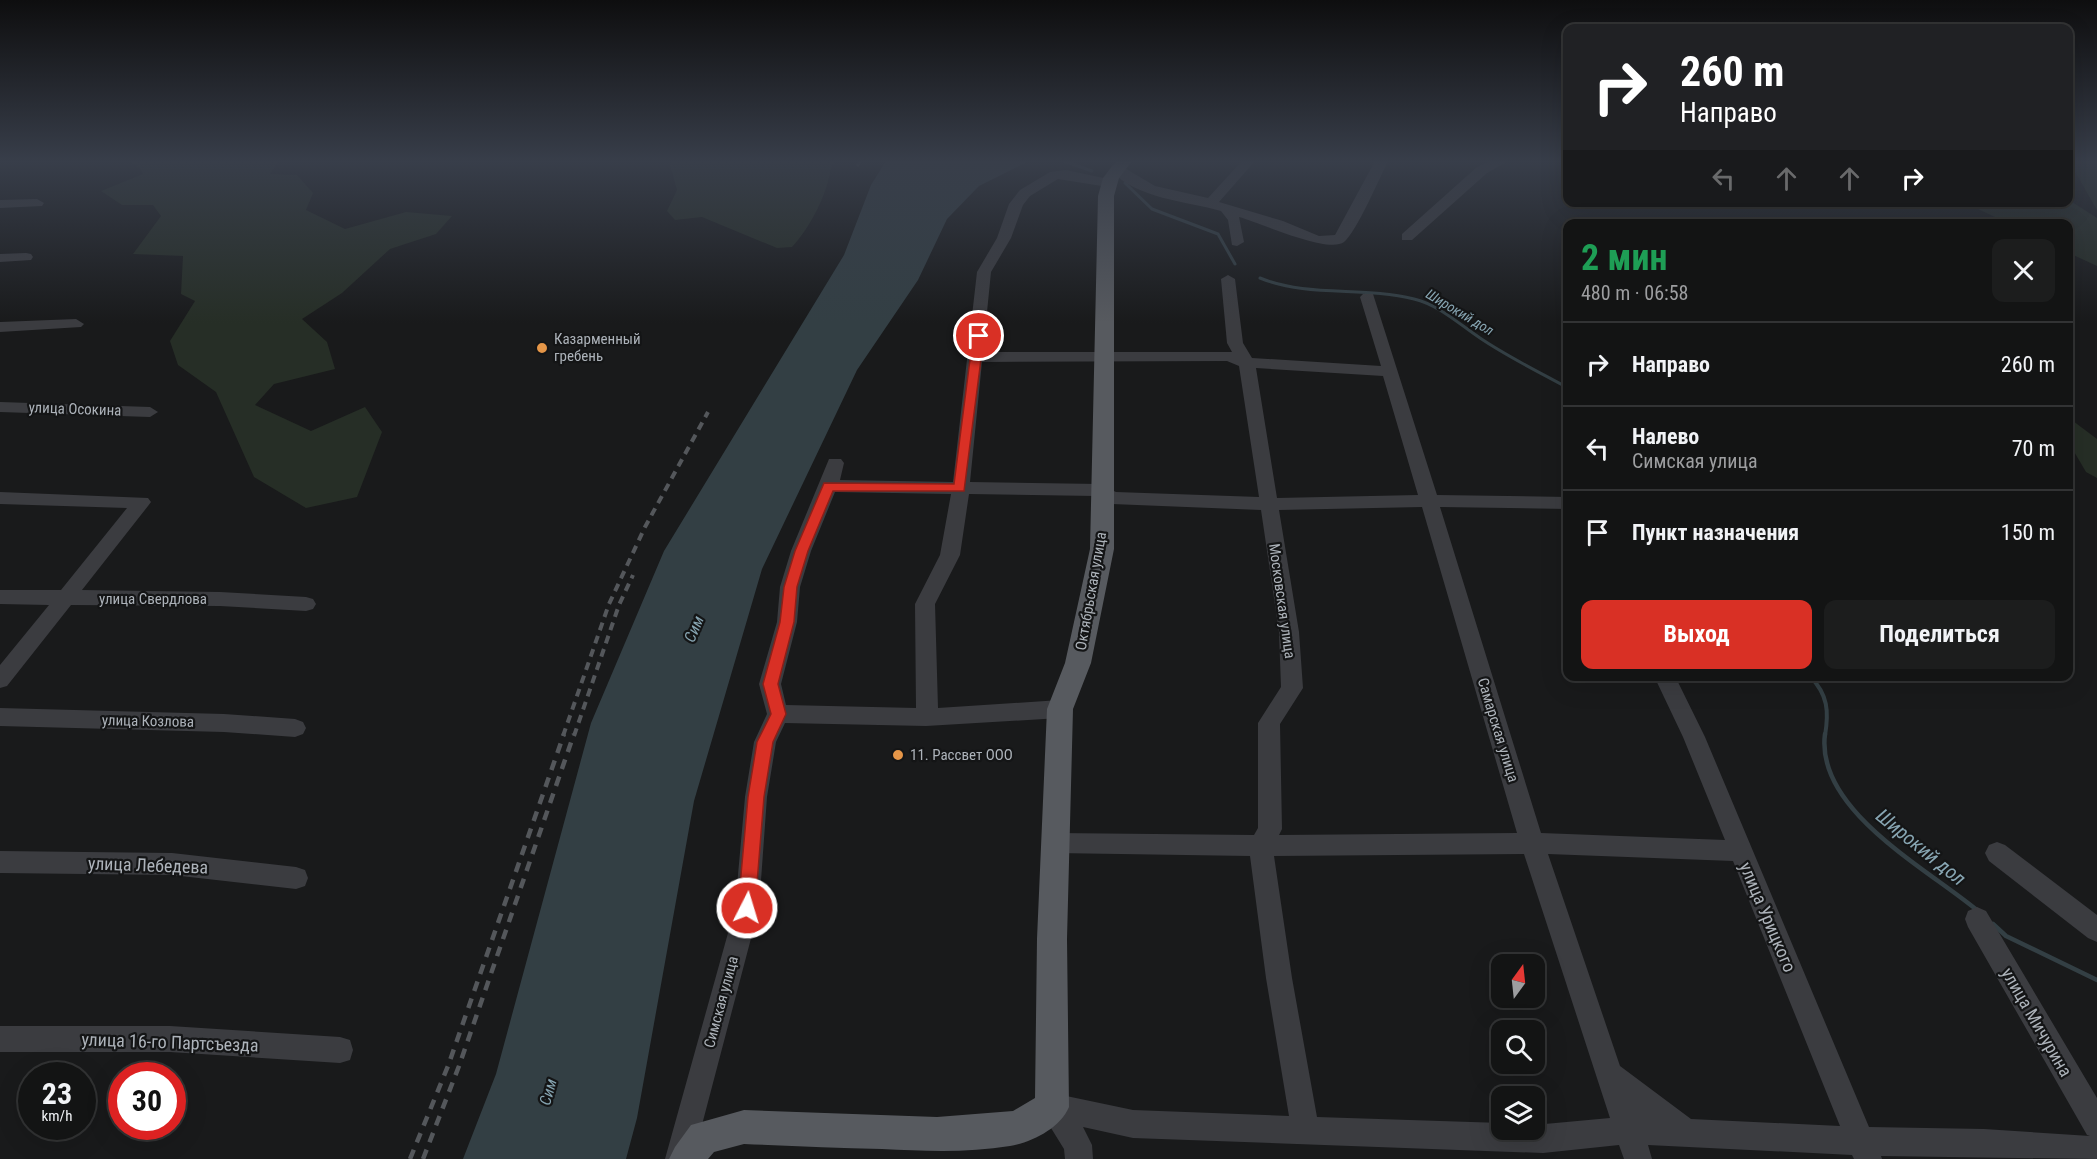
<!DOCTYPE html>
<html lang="ru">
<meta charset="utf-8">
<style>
:root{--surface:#131414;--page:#1c1d1d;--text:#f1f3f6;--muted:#9d9ea0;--line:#323334;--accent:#d93025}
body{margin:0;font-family:"Roboto Condensed",sans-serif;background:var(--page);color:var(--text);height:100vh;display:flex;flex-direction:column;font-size:22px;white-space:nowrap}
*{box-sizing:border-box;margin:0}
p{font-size:20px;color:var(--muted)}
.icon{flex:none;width:33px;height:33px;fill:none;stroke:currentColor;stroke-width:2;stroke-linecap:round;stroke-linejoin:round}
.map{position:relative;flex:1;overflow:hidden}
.sheet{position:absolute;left:1563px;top:219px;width:510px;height:462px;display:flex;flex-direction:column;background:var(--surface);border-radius:12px;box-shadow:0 6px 24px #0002,0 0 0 2px var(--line)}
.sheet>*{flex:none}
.top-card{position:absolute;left:1563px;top:24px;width:510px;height:183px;border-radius:12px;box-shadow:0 6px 24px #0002,0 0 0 2px var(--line);background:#202124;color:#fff;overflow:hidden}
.needle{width:39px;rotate:15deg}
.tools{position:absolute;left:1491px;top:954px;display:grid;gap:12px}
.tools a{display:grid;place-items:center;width:54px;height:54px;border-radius:12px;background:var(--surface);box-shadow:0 6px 24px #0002,0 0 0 2px var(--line);font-size:30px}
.speed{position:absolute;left:18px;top:1062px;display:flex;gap:12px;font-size:30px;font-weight:700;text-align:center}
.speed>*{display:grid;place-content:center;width:78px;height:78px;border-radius:50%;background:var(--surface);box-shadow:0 6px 24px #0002,0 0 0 2px var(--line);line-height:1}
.speed small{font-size:15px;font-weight:400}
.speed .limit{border:9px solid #d22;background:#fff;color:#111}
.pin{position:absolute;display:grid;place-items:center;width:51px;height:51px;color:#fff;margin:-26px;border:3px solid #fff;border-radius:50%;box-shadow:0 2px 6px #0007}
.me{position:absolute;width:66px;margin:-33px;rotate:5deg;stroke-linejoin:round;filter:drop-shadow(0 0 4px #0008)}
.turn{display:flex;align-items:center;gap:21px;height:126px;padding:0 18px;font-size:27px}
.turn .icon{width:78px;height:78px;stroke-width:2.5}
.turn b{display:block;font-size:42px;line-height:51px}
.lanes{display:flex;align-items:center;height:57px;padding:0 18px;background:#0003;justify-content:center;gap:30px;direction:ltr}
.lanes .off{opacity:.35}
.round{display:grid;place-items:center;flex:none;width:63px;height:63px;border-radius:12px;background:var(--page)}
.overview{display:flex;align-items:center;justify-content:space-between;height:102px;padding:0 18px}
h1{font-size:36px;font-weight:700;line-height:45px;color:#1e9e55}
.primary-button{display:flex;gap:12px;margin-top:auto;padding:12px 18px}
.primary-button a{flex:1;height:69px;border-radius:12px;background:var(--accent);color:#fff;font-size:24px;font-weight:700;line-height:69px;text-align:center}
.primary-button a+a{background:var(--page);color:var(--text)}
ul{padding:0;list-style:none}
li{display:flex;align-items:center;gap:18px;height:84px;padding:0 18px;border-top:2px solid var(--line)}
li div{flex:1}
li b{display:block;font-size:22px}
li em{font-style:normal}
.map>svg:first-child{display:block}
</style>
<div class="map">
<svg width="2097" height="1159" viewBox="0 0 2097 1159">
<rect width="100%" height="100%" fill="#191a1b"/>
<g fill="#262e26">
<path d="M 130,161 L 279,161 L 270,174 L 297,175 L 313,193 L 306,210 L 345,229 L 406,212 L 452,216 L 436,234 L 390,249 L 342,293 L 302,319 L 327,342 L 335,369 L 274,384 L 255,405 L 311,431 L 365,407 L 382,432 L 357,497 L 306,508 L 254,477 L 216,392 L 178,365 L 170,341 L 195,301 L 181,294 L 183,256 L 133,254 L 161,216 L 153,205 L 122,205 L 101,191 L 143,174 L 141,169 Z"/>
<path d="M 669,161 L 836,161 L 831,167 C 828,193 810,228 792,247 L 777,248 L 702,217 L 675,220 L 667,211 L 677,190 Z"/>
<path d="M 2069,161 L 2097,161 L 2097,210 Z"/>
<path d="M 2069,200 L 2097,218 L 2097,266 L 2069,253 L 2068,224 L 2008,223 L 1965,203 L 2068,202 Z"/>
<path d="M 2069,418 L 2097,439 L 2097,478 L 2086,472 L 2069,443 Z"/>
</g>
<path fill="#333f44" d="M 886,161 L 1029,161 L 979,186 L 947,219 L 918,280 L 857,370 L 762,569 L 694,801 L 637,1118 L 626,1159 L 463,1159 L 496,1074 L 591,723 L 664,551 L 844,255 L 871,185 Z"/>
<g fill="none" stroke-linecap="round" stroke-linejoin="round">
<g stroke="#333f44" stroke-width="3">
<path d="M 1064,161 L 1092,171"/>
<path d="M 1125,183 L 1152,209 L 1218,234 L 1235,264"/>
<path d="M 1260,278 C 1309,298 1363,286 1414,299 C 1439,305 1459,324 1480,338 C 1508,357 1539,372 1568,388"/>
</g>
<g stroke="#333f44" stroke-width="4">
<path d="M 1568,420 L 1564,435 L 1568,437"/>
<path d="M 1810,676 C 1828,695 1829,711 1825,736"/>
</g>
<g stroke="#333f44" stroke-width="4.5">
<path d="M 1825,734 C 1815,810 1928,869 1978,911"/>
<path d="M 1993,924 L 2006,936 L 2097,980"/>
</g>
<g fill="#3b3c40" fill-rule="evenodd">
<path d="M 1242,161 L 1255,161 L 1219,202 L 1283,221 L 1319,236 L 1335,235 L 1375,161 L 1388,161 C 1380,177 1356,233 1344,242 C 1328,254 1261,223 1239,217 L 1244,242 L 1237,246 L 1232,245 L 1228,220 L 1221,211 C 1187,201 1136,199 1111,170 L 1118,166 L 1123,167 L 1155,186 L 1208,198 Z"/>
<path d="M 1491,161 L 1508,161 L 1487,173 L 1412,240 L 1402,240 L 1402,234 L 1477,167 Z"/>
<path d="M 1066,170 L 1113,180 L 1115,183 L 1108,187 L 1058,179 L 1030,196 L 1023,205 L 1011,238 L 991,272 L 983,352 L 1232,352 L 1227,343 L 1221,279 L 1228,275 L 1235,279 L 1243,343 L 1252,358 L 1381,366 L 1360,297 L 1363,294 L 1373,294 L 1437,495 L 1568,497 L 1568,509 L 1440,507 L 1541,833 L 1725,840 L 1683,737 L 1654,676 L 1675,676 L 1705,737 L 1869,1127 L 1984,1129 L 2090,1136 L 2087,1135 L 1968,927 L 1965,919 L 1968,911 L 1977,907 L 1986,911 L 2097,1098 L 2097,1159 L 1881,1156 L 1882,1159 L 1854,1159 L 1852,1155 L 1648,1145 L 1652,1159 L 1624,1159 L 1619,1145 L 1543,1153 L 1133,1138 L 1083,1127 L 1092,1145 L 1093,1159 L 1065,1159 L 1064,1149 L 1038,1107 L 1042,1097 L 1052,1093 L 1133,1110 L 1289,1116 L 1266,978 L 1250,856 L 1055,853 L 1047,850 L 1043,843 L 1047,836 L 1055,833 L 1254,835 L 1258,828 L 1258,723 L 1281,687 L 1279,632 L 1261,510 L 1112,504 L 1095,496 L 969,494 L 960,555 L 935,604 L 938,708 L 1060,700 L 1068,703 L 1071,709 L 1068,715 L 1060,718 L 926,726 L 785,723 L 776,742 L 767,797 L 759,908 L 693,1159 L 665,1159 L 735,908 L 745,797 L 754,742 L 767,714 L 759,684 L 777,622 L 780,587 L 791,551 L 829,459 L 841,459 L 844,463 L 840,480 L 953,482 L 977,272 L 997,238 L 1009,204 L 1020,190 L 1050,172 ZM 1227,361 L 1239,366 L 1259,497 L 1116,492 L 1099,484 L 970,482 L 982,362 ZM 1256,368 L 1383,376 L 1418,495 L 1277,498 ZM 835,492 L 951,494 L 940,555 L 915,604 L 916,708 L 786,705 L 781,684 L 797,622 L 800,587 L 811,551 ZM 1422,507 L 1517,833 L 1279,835 L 1282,829 L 1280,724 L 1303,688 L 1299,632 L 1279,510 ZM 1524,854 L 1610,1118 L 1534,1125 L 1534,1130 L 1502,1130 L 1502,1123 L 1317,1117 L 1292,978 L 1274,856 ZM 1548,854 L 1733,861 L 1840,1126 L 1691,1119 L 1620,1066 Z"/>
<path d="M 37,199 L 44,203 L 42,206 L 0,208 L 0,200 Z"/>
<path d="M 26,253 L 31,254 L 33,257 L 31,260 L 0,262 L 0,254 Z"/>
<path d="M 76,319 L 84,324 L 81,327 L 0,332 L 0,322 Z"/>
<path d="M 0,402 L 150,407 L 158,412 L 150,417 L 0,412 Z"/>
<path d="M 0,492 L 148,498 L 151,502 L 148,506 L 82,590 L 220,592 L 306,597 L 313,599 L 316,604 L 313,609 L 306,611 L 220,606 L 71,605 L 7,686 L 0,688 L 0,665 L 49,605 L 0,604 L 0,590 L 61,590 L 127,508 L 0,504 Z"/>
<path d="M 0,708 L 224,714 L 295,719 L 303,722 L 306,728 L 303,734 L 295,737 L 224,732 L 0,726 Z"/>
<path d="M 1997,842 L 2005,845 L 2097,915 L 2097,942 L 2088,938 L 1989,861 L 1985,853 L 1989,845 Z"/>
<path d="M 0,851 L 172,853 L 296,867 L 305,870 L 308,878 L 305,886 L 296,889 L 172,875 L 0,873 Z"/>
<path d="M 0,1026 L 170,1026 L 340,1037 L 350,1040 L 353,1050 L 350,1060 L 340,1063 L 170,1052 L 0,1052 Z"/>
</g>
<path fill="#575a5f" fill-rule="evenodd" d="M 1116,161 L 1132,161 L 1119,178 L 1114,196 L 1114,549 L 1091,663 L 1073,709 L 1067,939 L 1069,1107 C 1060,1128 1033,1142 1010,1146 C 968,1153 924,1151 882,1149 C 836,1148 790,1146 744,1144 L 714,1152 L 708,1159 L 669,1159 L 675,1147 L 691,1125 L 744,1110 L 937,1117 L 1013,1111 L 1035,1098 L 1037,939 L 1047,709 L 1065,663 L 1090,549 L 1098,196 L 1103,178 Z"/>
<path stroke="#54575b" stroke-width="3" stroke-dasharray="6 4.5" stroke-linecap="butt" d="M 857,166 L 861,161"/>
<g stroke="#54575b" stroke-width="4" stroke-dasharray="8 6" stroke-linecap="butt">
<path d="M 563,736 L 609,604 L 645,527 L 708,412"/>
<path d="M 574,736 L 619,605 L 633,575"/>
</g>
<g stroke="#54575b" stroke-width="4.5" stroke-dasharray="10 8" stroke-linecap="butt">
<path d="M 410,1159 L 448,1066 L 564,734"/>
<path d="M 423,1159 L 459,1066 L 574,734"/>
</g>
</g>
<linearGradient id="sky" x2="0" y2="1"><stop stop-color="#0e0e0f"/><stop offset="0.5" stop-color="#383e4a"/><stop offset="1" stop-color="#383e4a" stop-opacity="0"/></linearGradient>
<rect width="2097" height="323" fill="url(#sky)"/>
<path fill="#d93025" stroke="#8d1f18" stroke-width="1.5" d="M 979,332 L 984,336 L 964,491 L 833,491 L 808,551 L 797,587 L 794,622 L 778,684 L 786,714 L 773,742 L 764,797 L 755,908 L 753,913 L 747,916 L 740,913 L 738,908 L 748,797 L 757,742 L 771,714 L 763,684 L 780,622 L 784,587 L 795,551 L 824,483 L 954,484 L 973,336 Z"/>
<g fill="#e59648" stroke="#141516" stroke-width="2">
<circle cx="542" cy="348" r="6"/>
<circle cx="898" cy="755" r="6"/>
</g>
<g text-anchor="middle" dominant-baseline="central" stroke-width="4.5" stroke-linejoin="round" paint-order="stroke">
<g font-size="14" font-style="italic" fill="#87a5b2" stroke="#141516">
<text transform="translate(1460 312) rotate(31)">Широкий дол</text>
</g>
<g font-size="15" fill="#adb3ba" stroke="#141516" text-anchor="start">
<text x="554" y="339">Казарменный<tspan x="554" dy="17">гребень</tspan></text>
<text x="910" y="755">11. Рассвет ООО</text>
</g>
<g font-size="15" fill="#adb3ba" stroke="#141516">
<text transform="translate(75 409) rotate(2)">улица Осокина</text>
<text transform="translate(1091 591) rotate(-80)">Октябрьская улица</text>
<text x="153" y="599">улица Свердлова</text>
<text transform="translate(1282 601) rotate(82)">Московская улица</text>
<text transform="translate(148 721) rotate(1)">улица Козлова</text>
<text transform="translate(1498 730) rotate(73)">Самарская улица</text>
<text transform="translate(721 1002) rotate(-75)">Симская улица</text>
</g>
<g font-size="16" font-style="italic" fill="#87a5b2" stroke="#141516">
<text transform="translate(694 629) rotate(-67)">Сим</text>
<text transform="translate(548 1092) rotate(-75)">Сим</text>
</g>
<g font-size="18" fill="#adb3ba" stroke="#141516">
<text transform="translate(148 865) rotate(2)">улица Лебедева</text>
<text transform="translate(1768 917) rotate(67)">улица Урицкого</text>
<text transform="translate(2037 1022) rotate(60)">улица Мичурина</text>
<text transform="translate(170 1042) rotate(2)">улица 16-го Партсъезда</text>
</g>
<g font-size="20" font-style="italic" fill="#87a5b2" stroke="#141516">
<text transform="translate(1921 847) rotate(39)">Широкий дол</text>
</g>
</g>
</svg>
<div class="tools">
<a><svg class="needle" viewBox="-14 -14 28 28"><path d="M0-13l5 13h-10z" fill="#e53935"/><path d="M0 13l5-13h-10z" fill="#9d9ea0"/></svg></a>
<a><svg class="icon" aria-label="search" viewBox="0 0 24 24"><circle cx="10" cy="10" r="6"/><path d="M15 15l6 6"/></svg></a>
<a><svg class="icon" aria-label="layers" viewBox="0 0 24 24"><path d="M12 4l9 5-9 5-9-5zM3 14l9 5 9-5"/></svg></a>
</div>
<div class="speed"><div>23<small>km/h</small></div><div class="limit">30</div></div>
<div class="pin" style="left:979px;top:336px;background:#d93025"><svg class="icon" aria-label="arrive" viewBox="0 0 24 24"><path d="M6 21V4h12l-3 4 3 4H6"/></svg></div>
<svg class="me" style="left:747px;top:908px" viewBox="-20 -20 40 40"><circle r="17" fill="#d93025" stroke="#fff" stroke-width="3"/><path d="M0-11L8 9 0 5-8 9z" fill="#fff"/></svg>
<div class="top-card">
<div class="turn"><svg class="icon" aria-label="right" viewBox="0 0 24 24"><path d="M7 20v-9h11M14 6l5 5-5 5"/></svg><div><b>260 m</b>Направо</div></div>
<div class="lanes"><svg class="icon off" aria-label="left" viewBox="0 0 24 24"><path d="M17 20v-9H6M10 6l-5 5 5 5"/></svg><svg class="icon off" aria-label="ahead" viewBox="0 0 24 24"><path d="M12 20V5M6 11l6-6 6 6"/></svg><svg class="icon off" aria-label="ahead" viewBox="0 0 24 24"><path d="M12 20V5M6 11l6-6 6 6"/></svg><svg class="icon" aria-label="right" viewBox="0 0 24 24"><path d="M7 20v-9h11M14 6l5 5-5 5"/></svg></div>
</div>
<section class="sheet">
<div class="overview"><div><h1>2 мин</h1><p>480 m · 06:58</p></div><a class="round"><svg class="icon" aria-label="close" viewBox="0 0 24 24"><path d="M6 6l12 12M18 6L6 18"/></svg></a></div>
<ul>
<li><svg class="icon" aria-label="right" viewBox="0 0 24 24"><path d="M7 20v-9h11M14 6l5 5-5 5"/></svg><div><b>Направо</b></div><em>260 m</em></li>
<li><svg class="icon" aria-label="left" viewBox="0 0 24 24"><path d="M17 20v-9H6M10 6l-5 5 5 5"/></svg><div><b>Налево</b><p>Симская улица</p></div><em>70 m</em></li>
<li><svg class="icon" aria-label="arrive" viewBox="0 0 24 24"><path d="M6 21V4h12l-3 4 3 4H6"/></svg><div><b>Пункт назначения</b></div><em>150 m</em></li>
</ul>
<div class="primary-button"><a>Выход</a><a>Поделиться</a></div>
</section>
</div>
